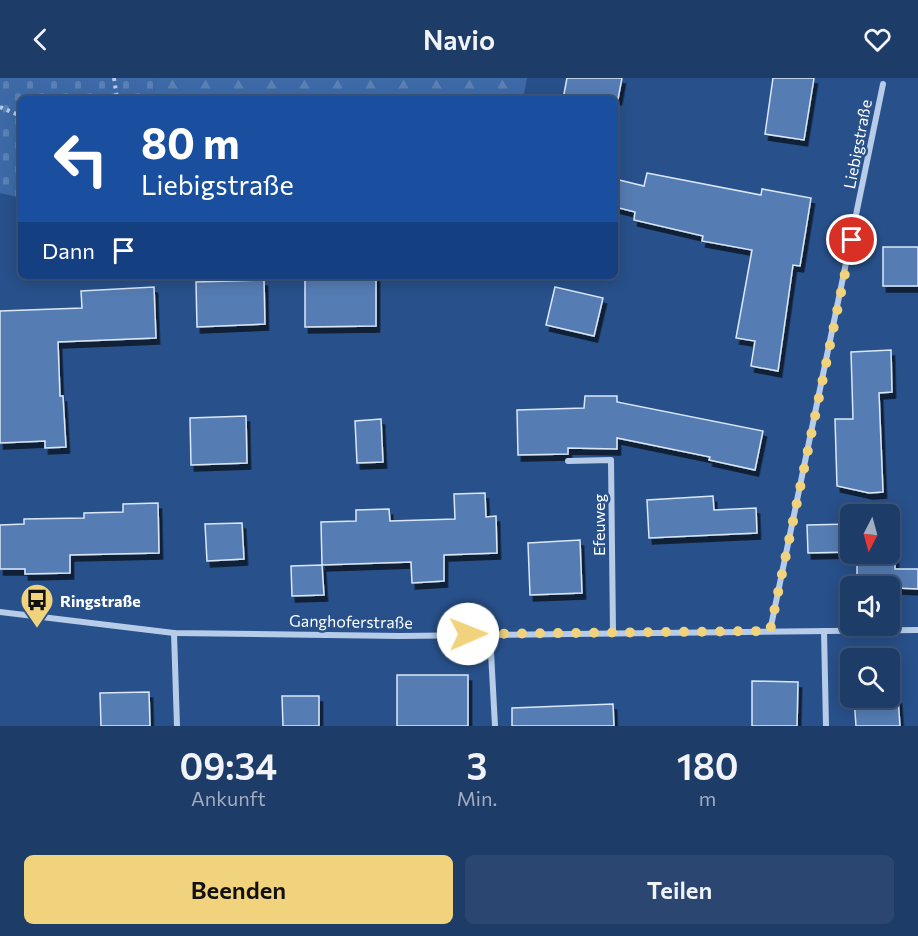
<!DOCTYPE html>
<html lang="de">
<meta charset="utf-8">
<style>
:root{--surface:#1e3c68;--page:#2b4771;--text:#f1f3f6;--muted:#a1adc0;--line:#3c567c;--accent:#f1d37d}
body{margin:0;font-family:Commissioner,sans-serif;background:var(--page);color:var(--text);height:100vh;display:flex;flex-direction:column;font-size:22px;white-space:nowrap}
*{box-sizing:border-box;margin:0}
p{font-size:20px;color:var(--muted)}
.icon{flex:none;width:33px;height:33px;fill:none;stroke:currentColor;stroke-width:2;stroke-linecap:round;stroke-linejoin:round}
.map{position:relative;height:648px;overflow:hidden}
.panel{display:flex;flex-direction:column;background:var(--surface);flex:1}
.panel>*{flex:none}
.hud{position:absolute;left:18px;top:18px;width:600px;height:183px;border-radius:9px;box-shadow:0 3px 15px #0003,0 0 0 2px var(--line);background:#1a4fa0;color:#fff;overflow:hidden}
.needle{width:39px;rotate:186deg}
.fabs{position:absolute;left:840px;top:426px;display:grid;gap:12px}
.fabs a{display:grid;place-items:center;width:60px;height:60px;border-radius:9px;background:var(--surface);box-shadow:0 3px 15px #0003,0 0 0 2px var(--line);font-size:30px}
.pin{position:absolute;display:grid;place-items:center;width:51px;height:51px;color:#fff;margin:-26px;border:3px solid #fff;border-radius:50%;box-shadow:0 2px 6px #0007}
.me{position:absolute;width:66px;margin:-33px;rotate:89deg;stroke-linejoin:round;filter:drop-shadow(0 0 4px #0008)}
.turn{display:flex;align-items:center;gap:21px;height:126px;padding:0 24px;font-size:27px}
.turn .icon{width:78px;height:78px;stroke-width:2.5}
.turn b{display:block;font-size:42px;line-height:51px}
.then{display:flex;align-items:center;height:57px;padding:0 24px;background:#0003;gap:12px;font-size:22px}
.eta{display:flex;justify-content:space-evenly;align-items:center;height:102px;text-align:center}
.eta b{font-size:36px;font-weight:600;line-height:42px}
.cta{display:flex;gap:12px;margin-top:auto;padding:12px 24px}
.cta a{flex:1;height:69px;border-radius:9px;background:var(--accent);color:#111;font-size:24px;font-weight:600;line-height:69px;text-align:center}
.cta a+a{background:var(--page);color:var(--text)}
header{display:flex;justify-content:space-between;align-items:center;height:78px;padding:0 24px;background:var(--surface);font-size:27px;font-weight:600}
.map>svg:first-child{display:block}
</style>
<header><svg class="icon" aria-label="back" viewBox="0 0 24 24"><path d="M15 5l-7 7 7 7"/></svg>Navio<svg class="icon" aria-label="heart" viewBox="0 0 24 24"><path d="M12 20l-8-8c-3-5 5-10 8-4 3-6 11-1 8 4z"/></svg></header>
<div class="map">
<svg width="918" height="648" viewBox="0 0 918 648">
<defs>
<pattern id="forest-firs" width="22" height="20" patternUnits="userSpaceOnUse" patternTransform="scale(1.5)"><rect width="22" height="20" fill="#3d6aa7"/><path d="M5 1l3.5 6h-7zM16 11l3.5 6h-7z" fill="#5a80b4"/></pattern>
<pattern id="cemetery-stones" width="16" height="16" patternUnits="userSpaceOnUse" patternTransform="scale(1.5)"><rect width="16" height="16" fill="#3d6aa7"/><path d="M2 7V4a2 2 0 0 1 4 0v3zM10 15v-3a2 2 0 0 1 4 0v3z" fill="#5a80b4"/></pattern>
<filter id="shadow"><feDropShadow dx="3.5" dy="6" stdDeviation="0" flood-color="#0009"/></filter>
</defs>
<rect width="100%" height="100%" fill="#28508a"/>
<path fill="url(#forest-firs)" d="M 156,0 L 527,0 L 523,21 L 153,21 Z"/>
<path fill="url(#cemetery-stones)" d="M 0,0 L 156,0 L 153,21 L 21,21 L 21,120 L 0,115 Z"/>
<g fill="#557cb3" stroke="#dae7f7" stroke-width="1.5" filter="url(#shadow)">
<path d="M 567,0 L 622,0 L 618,21 L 563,21 Z"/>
<path d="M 773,0 L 814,0 L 804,62 L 765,56 Z"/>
<path d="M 647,95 L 761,117 L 762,111 L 811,120 L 800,188 L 793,187 L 778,293 L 751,288 L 755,263 L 736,260 L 752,172 L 702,163 L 703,158 L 634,142 L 635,134 L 615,129 L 615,101 L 644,108 Z"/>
<rect x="883" y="169" width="35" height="39"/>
<path d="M 305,198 L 376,198 L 376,248 L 305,249 Z"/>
<path d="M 264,202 L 265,246 L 197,249 L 196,204 Z"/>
<path d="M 154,209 L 156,260 L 58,264 L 60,318 L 63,318 L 66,369 L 45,370 L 45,363 L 0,365 L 0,233 L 82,230 L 81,213 Z"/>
<path d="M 555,209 L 603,220 L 594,258 L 546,247 Z"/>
<path d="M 891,272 L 892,314 L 879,315 L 883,414 L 869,415 L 837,408 L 835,341 L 853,341 L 851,274 Z"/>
<path d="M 585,318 L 617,318 L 617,324 L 763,353 L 755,392 L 709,382 L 710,379 L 617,360 L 617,371 L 568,370 L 568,376 L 518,377 L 517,332 L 584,330 Z"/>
<path d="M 246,338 L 247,385 L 191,387 L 190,340 Z"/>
<path d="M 381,341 L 383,384 L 357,385 L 355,343 Z"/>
<path d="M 485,415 L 486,439 L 496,438 L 497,475 L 444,477 L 444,503 L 412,505 L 411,484 L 322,487 L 321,444 L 356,443 L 356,432 L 389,431 L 390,443 L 455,441 L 454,416 Z"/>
<path d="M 713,418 L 714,432 L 756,430 L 757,455 L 649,460 L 647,422 Z"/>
<path d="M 158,425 L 159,475 L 70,477 L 70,495 L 25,496 L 25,491 L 0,491 L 0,447 L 24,446 L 24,441 L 84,440 L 84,435 L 123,434 L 123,426 Z"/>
<path d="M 242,445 L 244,481 L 207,483 L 205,446 Z"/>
<path d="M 850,446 L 850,474 L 808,475 L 807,447 Z"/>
<path d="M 580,462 L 582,515 L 530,517 L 528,465 Z"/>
<path d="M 890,473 L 895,473 L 895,491 L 918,491 L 918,511 L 857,508 L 857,476 L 890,476 Z"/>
<path d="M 322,487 L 324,517 L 292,518 L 291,488 Z"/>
<rect x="397" y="597" width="71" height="51"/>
<path d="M 752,603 L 798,604 L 797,648 L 752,648 Z"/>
<path d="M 149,614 L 150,648 L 101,648 L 100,615 Z"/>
<path d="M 282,618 L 319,618 L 319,648 L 283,648 Z"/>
<path d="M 854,620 L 898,620 L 900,648 L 856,648 Z"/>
<path d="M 613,626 L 614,648 L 512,648 L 512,630 Z"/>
</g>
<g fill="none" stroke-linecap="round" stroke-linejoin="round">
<g stroke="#b6cce9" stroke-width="4" stroke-dasharray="3 4.5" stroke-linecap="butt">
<path d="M 114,0 L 117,21"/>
<path d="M 0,29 L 21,38"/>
</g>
<g stroke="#b6cce9" stroke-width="6">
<path d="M 568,383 L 611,382 L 613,555"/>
<path d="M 0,534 L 174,555 L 400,558 L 918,552"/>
<path d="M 770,553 L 883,6"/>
<path d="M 824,553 L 826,648"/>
<path d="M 174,555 L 177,648"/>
<path d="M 490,556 L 495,648"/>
</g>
</g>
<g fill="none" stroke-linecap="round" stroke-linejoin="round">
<path stroke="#f1d37d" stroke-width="10" stroke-dasharray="0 18" d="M 468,556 L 770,553 L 852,162"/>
</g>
<defs>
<g id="bus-pin" transform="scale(1.725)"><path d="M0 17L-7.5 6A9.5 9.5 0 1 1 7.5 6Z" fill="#f1d37d" stroke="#28508a"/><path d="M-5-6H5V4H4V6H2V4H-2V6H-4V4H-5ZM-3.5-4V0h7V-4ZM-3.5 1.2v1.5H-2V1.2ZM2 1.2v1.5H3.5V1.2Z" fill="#111"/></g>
</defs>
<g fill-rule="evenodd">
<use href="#bus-pin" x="37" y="522"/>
</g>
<g text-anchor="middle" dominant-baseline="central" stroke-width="5" stroke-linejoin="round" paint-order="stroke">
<g font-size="16" fill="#fff" stroke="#28508a">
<text transform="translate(857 66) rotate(-79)">Liebigstraße</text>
<text transform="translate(598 447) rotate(-90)">Efeuweg</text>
<text transform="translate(351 543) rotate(1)">Ganghoferstraße</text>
</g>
<g font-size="16" font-weight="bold" fill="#fff" stroke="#28508a" text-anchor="start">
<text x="60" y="522">Ringstraße</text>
</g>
</g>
</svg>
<div class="fabs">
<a><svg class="needle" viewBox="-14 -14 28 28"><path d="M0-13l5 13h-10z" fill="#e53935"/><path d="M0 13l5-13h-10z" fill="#a1adc0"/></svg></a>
<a><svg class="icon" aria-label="sound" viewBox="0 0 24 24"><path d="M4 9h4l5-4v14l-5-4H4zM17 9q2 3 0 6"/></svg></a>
<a><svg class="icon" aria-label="search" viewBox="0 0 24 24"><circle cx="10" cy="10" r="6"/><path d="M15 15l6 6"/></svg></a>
</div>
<div class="pin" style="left:852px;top:162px;background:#d93025"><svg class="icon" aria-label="arrive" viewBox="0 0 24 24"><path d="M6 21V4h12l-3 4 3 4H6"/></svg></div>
<svg class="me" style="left:468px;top:556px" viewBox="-20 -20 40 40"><circle r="19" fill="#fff"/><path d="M0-13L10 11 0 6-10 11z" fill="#f1d37d"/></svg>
<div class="hud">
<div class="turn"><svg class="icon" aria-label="left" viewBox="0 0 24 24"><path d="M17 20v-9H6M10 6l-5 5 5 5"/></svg><div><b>80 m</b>Liebigstraße</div></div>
<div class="then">Dann<svg class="icon" aria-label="arrive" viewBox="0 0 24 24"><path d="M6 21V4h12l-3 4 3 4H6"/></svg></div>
</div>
</div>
<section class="panel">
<div class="eta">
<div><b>09:34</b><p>Ankunft</p></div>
<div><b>3</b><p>Min.</p></div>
<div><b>180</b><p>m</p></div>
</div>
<div class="cta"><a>Beenden</a><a>Teilen</a></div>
</section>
